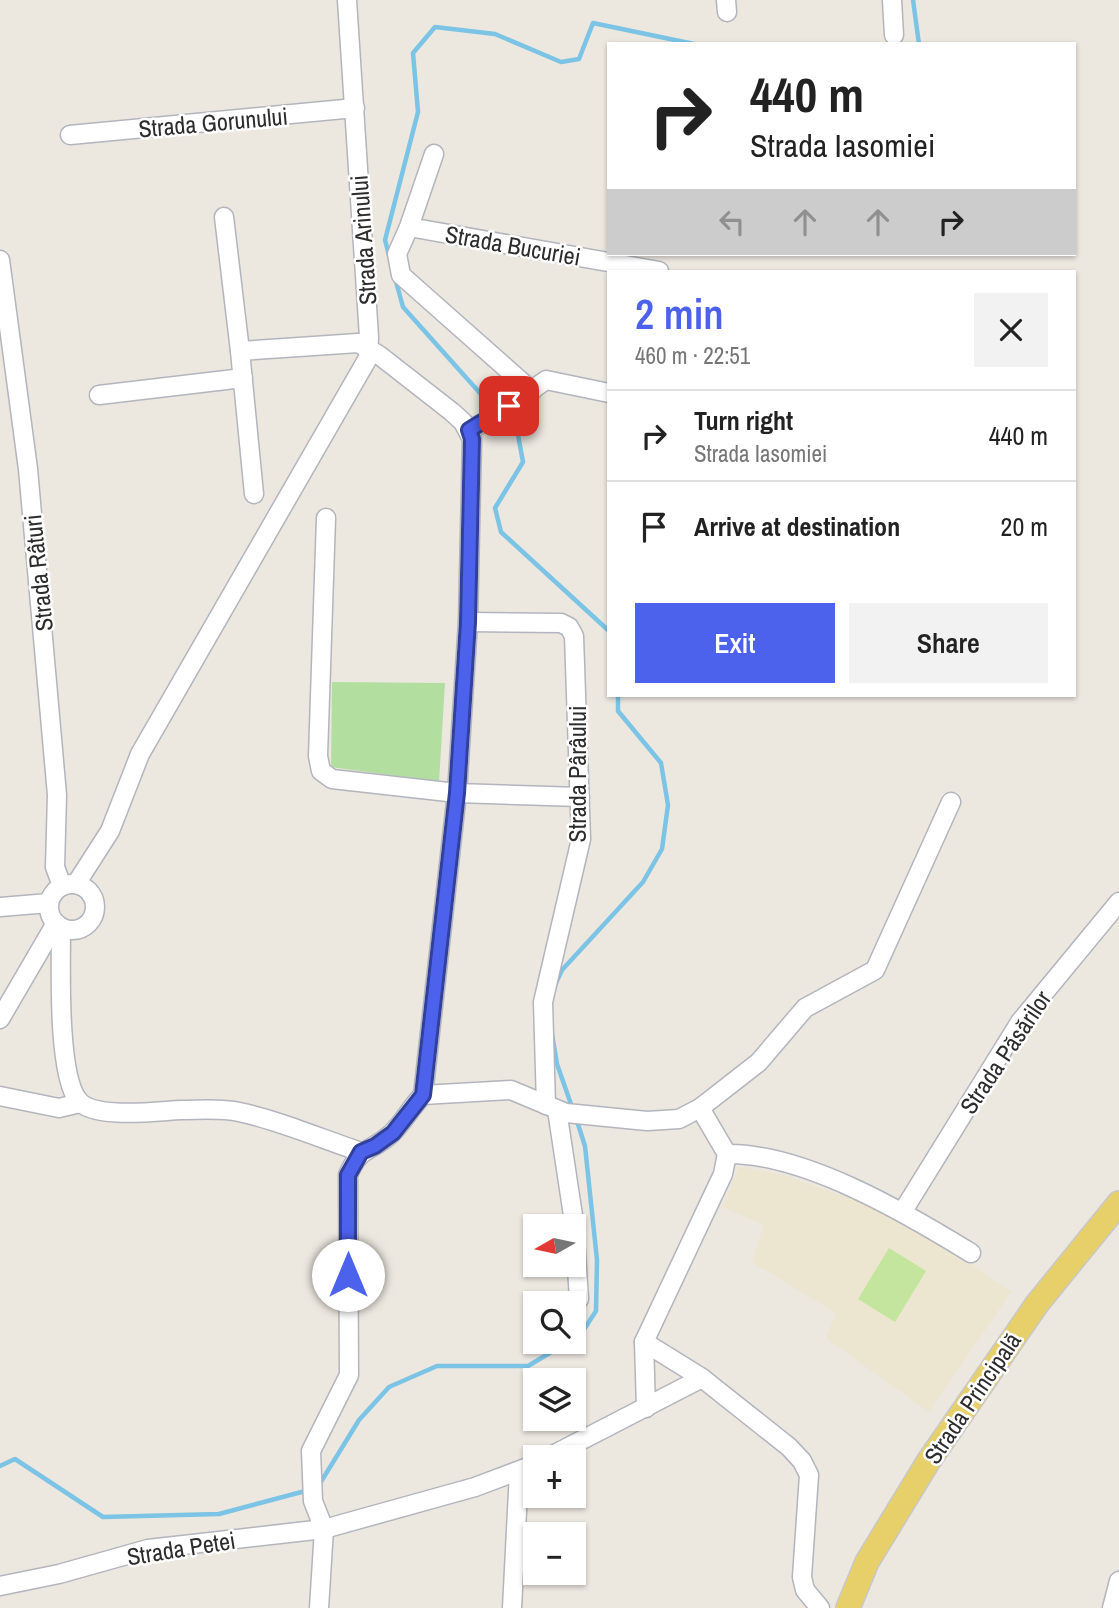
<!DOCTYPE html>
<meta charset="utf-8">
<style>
:root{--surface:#fff;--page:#f2f2f2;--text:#222;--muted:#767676;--line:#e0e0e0;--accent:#4c62ed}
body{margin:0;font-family:"Archivo Narrow",sans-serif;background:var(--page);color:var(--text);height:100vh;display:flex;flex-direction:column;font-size:26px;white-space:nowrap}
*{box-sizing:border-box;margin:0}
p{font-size:23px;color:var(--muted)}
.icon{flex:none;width:38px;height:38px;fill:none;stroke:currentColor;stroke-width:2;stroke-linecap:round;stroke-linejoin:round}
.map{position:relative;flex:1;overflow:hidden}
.panel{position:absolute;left:607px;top:270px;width:469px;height:427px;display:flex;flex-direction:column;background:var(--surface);border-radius:0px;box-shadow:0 2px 5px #0004}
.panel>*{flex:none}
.hud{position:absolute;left:607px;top:42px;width:469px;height:214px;border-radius:0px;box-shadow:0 2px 5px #0004;background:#fff;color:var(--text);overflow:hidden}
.needle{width:46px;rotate:261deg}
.buttons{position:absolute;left:523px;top:1214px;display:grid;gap:14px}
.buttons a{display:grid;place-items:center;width:63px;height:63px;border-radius:0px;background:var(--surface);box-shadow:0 2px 5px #0004;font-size:35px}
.pin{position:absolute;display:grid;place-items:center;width:60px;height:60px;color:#fff;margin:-30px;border-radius:14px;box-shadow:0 4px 10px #0006}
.me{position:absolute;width:77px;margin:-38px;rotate:0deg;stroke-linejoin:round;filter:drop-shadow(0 0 5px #0008)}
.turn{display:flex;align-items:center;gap:24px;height:147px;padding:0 28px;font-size:32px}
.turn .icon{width:91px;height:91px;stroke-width:2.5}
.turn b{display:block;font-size:49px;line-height:60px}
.lanes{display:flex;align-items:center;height:66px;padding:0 28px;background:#0003;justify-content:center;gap:35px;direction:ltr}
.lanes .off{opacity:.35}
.round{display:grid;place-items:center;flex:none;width:74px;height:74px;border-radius:0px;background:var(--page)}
.overview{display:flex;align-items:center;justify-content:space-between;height:119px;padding:0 28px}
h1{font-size:42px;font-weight:600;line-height:52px;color:var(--accent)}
.primary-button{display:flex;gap:14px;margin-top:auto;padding:14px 28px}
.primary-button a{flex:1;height:80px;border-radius:0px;background:var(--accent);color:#fff;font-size:28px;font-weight:600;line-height:80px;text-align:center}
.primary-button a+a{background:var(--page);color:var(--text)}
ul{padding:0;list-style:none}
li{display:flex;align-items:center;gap:21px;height:91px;padding:0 28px;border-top:2px solid var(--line)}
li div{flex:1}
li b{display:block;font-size:26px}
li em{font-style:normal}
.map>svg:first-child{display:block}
</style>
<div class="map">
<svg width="1119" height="1608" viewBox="0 0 1119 1608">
<rect width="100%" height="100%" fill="#ece7df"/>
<path fill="#ece5d0" d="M 739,1167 L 784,1175 L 885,1211 L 929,1235 L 1011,1292 L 929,1412 L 826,1338 L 836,1313 L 752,1262 L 764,1225 L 723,1207 Z"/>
<path fill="#b2dfa0" d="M 332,682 L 445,683 L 439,782 L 331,767 Z"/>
<path fill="#c3e59d" d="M 889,1248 L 926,1271 L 895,1322 L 858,1299 Z"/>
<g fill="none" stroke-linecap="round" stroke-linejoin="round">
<g stroke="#7bc4e6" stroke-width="4.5">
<path d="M 913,0 L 919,44"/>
<path d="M 390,259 L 385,240 L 418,112 L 413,53 L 435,27 L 495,34 L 561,62 L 579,59 L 593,23 L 694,44"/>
<path d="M 395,278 L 403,307 L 496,411"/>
<path d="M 502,417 L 518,435 L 523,462 L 495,508 L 501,532 L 609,631"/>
<path d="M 555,985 L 562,970 L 643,882 L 662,849 L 668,805 L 661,763 L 618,711 L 618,695"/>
<path d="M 552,1034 L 557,1064 L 573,1110"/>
<path d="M 574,1339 L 581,1334 L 596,1311 L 597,1260 L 585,1146 L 576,1118"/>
<path d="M 0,1466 L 15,1459 L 103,1517 L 219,1514 L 309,1490"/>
<path d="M 319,1485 L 359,1420 L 389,1387 L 437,1366 L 528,1366 L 568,1342"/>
</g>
<g stroke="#b3b5be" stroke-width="21">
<g id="minor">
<path d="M 726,0 L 727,12"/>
<path d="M 892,0 L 894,35"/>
<path d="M 70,135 L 355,108"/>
<path d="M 434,154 L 409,227 L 397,254 L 401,275 L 532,391"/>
<path d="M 224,217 L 240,351"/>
<path d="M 409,227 L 659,271"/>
<path d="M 0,260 L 28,469 L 57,795 L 55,867 L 62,886"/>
<path d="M 99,395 L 243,378"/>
<path d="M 469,430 L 492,418 L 546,380 L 609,393"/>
<path d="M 254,494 L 240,351 L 358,343 L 379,355 L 452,412 L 463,422 L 472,439 L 468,622 L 457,793 L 423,1095 C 411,1107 403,1123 391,1134 C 370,1153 361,1145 348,1175 L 349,1375 L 311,1451 L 313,1501 L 324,1529 L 319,1608"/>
<path d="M 326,518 L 318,756 L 321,771 L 332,779 L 457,793 L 580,797"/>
<path d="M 468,622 L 561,623 L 569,627 L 574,636 L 581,839 L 543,1002 L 546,1105"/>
<circle cx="72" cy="907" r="23"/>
<path d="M 76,884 L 110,831 L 140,754 L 368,358 L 369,337 L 347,0"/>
<path d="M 0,907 L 49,903"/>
<path d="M 61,927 C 61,964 57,1074 78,1100 C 93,1120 158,1111 181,1110 C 200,1110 221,1108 239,1112 C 278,1120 322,1139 361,1152"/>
<path d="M 0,1019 L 56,923"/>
<path d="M 423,1095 L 511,1090 L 566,1113 L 647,1121 L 679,1119 L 700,1108 L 727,1154 L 723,1174 L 644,1342 L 646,1408"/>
<path d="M 0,1096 L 59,1108 L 80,1103"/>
<path d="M 700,1108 L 759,1062 L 805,1008 L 875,970 L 951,802"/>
<path d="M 557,1110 L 574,1222 L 579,1299"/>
<path d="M 727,1154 C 804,1153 906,1213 971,1253"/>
<path d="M 903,1211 L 1020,1022 L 1119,902"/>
<path d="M 644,1342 L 702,1378 L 789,1447 L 802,1461 L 809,1475 L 802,1577 L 805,1590 L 820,1608"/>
<path d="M 547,1458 L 702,1378"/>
<path d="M 0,1586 L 59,1574 L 148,1549 L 324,1529 L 475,1487 L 536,1464"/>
<path d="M 512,1608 L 519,1472"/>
<path d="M 1112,1608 L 1119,1581"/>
</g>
</g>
<g stroke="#c8c8c8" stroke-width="26">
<path id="major" d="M 848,1608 L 867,1562 L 928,1462 L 1037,1304 L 1119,1203"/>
</g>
<use href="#minor" stroke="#fff" stroke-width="18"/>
<use href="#major" stroke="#e7d06a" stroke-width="23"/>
</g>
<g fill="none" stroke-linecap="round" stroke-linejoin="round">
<g stroke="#31409a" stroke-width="18">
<path id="route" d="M 348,1275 L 348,1175 L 361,1152 L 375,1146 L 393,1133 L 423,1095 L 457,793 L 468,622 L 472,439 L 469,430 L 509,406"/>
</g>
<use href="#route" stroke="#4c62ed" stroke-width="12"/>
</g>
<g text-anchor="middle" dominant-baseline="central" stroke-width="5" stroke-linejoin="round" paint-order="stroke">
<g font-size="24" fill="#2c2c2c" stroke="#fff">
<text transform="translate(213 122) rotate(-5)">Strada Gorunului</text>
<text transform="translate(363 240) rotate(-94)">Strada Arinului</text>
<text transform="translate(513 245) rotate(10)">Strada Bucuriei</text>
<text transform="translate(38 573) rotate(-96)">Strada Râturi</text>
<text transform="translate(577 774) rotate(-90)">Strada Pârâului</text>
<text transform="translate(1005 1052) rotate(-56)">Strada Păsărilor</text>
<text transform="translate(972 1398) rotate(-56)">Strada Principală</text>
<text transform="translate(181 1548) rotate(-9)">Strada Petei</text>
</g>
</g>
</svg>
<div class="buttons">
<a><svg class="needle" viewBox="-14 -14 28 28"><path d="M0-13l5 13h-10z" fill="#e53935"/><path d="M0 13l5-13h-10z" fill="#767676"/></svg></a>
<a><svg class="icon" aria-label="search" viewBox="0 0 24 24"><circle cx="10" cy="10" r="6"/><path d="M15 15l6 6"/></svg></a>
<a><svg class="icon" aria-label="layers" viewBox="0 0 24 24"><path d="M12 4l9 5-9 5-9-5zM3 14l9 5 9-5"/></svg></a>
<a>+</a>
<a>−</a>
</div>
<div class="pin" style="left:509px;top:406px;background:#d93025"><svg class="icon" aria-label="arrive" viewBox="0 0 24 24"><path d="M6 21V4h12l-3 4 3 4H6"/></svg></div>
<svg class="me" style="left:348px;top:1275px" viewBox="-20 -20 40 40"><circle r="19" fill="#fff"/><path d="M0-13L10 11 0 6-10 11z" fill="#4c62ed"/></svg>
<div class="hud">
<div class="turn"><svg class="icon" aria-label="right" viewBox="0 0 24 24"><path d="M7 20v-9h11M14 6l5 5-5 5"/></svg><div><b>440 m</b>Strada Iasomiei</div></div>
<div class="lanes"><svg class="icon off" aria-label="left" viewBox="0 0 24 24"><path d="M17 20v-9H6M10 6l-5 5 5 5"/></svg><svg class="icon off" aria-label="ahead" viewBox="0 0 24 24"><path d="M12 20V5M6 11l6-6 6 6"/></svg><svg class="icon off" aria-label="ahead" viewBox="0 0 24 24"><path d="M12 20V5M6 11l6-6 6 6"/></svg><svg class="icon" aria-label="right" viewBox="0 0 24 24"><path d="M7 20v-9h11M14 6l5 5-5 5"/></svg></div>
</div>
<section class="panel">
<div class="overview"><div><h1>2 min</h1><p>460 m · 22:51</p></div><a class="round"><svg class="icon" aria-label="close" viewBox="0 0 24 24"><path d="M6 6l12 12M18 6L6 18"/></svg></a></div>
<ul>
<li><svg class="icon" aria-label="right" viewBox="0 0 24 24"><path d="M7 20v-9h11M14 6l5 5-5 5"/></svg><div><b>Turn right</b><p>Strada Iasomiei</p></div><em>440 m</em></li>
<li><svg class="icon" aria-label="arrive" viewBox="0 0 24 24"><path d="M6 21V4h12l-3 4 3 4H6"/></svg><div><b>Arrive at destination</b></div><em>20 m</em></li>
</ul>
<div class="primary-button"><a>Exit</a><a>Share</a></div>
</section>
</div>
